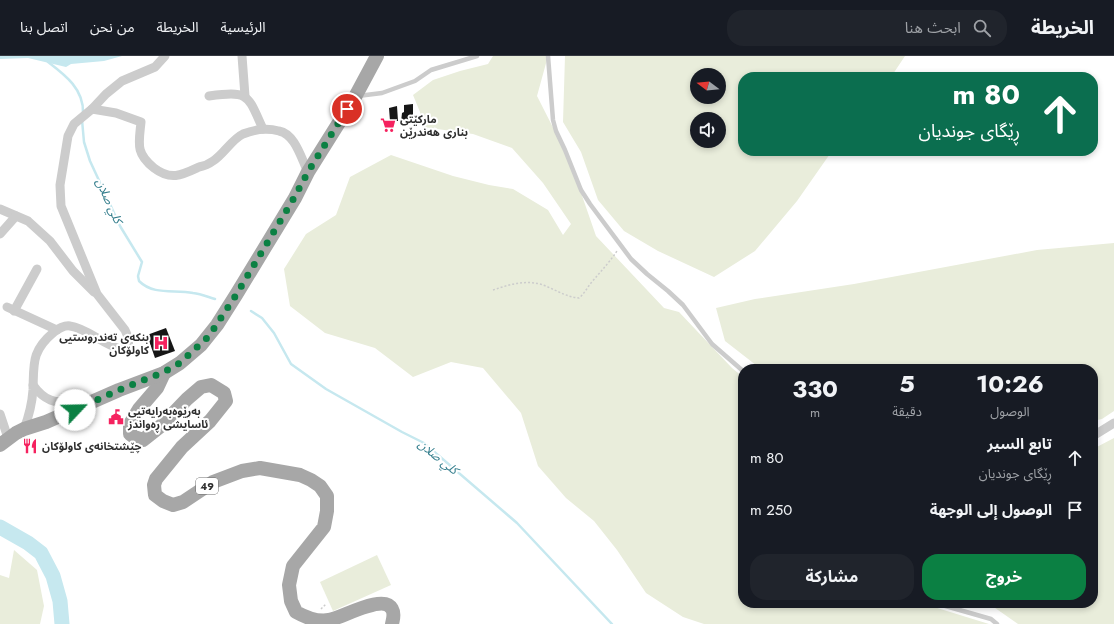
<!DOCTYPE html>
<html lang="ar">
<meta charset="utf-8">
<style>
:root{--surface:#171b24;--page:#20242c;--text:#f1f3f6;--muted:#9ea1a6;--line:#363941;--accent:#0b8043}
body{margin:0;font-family:Jost,"Noto Sans Arabic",sans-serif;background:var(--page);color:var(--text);direction:rtl;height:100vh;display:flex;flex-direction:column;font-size:15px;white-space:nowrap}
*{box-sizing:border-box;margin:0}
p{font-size:13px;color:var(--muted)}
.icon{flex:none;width:22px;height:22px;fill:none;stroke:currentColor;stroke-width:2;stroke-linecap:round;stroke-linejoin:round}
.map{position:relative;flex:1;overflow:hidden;direction:ltr}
.details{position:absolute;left:738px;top:308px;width:360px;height:244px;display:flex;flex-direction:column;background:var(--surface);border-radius:16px;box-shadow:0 2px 6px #0003;direction:rtl}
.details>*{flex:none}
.hud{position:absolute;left:738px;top:16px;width:360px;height:84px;border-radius:16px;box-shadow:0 2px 6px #0003;direction:rtl;background:#0b6e4f;color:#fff;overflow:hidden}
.needle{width:26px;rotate:286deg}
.tools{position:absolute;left:690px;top:12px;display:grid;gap:8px}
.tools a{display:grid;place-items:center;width:36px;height:36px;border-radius:50%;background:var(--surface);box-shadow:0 2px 6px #0003;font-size:20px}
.pin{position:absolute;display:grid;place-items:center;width:34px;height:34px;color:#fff;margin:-17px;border:2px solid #fff;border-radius:50%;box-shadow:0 1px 4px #0007}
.me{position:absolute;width:44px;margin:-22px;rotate:66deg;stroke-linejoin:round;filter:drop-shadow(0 0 3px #0008)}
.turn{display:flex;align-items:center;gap:14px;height:84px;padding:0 12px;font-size:18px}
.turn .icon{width:52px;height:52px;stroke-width:2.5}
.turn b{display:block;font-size:28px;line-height:34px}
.eta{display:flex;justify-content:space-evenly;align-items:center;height:68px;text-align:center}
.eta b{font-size:24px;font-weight:700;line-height:28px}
.action{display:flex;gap:8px;margin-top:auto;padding:8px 12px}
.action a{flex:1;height:46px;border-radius:16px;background:var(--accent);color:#fff;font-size:16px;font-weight:700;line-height:46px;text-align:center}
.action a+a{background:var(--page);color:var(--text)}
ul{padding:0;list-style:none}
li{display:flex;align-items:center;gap:12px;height:52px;padding:0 12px}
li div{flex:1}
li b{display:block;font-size:15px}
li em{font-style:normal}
header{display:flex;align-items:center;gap:24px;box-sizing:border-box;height:56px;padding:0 20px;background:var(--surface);border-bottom:1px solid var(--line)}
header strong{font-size:19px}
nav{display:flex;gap:22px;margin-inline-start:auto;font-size:14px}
.search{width:280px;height:36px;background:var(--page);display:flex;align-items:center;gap:10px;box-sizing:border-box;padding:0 14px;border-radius:16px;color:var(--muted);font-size:15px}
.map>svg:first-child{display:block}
</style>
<header>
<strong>الخريطة</strong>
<div class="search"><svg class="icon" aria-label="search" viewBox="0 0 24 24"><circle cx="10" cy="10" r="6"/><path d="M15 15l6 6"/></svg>ابحث هنا</div>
<nav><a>الرئيسية</a><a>الخريطة</a><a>من نحن</a><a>اتصل بنا</a></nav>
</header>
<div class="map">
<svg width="1114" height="568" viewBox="0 0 1114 568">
<rect width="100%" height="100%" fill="#fff"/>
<g fill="#e9eddb" fill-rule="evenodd">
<path d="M 493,0 L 548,0 L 537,40 L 570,105 L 596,180 L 664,252 L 679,256 L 732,312 L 743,321 L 743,547 L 921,547 L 989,568 L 704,568 L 683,561 L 646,537 L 617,494 L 594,465 L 566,442 L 538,410 L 521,357 L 483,312 L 451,306 L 413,321 L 375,292 L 325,277 L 290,250 L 284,213 L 306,178 L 336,159 L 350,121 L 391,99 L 453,120 L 489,129 L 513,133 L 548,154 L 563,179 L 571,168 L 543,127 L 512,92 L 473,78 L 423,71 L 420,56 L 413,39 L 433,24 L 460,15 L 488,8 Z"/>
<path d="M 565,0 L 905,0 L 891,21 L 743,21 L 743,95 L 832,95 L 797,145 L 755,195 L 714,221 L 658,195 L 624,175 L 598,144 L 581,96 L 563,66 ZM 697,19 L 719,19 L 719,41 L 697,41 ZM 697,63 L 719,63 L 719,85 L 697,85 Z"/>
<path d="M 1114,187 L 1114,355 L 1102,363 L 1093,365 L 1093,313 L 761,313 L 725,285 L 716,252 L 755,243 L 854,228 L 1037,194 Z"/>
<path d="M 1114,382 L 1114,568 L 1018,568 L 988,547 L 1093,547 L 1093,393 Z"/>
<path d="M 14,494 L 37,514 L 44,550 L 40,568 L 0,568 L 0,519 L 9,522 Z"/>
<path d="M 377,499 L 391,529 L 333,555 L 320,526 Z"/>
</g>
<path fill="#c6e8ef" d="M 0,0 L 122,0 L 104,5 L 71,8 L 66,11 L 28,2 L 0,3 Z"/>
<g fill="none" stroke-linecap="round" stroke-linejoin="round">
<g stroke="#c6e8ef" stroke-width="2.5">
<path d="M 48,6 C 65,19 84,33 83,57"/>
<path d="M 82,64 L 84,86 L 90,105 L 120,170 L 142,206 L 138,220 L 139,225 C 154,240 175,233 193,237 C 201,238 208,241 215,243"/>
<path d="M 251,255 L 262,262 L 274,277 L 291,308 L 326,333 L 402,376 L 424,387 L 517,467 L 612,568"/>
</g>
<path stroke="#c6e8ef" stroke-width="15" d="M 0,471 L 28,487 L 41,497 L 53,520 L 60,545 L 62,568"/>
</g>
<g fill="#161616">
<path d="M 413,48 L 413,66 L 401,66 L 402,57 L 404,56 L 404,49 Z"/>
<path d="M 397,50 L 398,65 L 394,65 L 388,73 L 385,70 L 390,65 L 389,52 Z"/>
<path d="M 166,272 L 175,295 L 155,302 L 147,279 Z"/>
</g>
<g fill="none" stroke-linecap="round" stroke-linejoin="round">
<g stroke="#ccc" stroke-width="1.5" stroke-dasharray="2 2" stroke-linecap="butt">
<path d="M 493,234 C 508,229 523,224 540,228 C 553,232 565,241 579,242 C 584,238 587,232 591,227 C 600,216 609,207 617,195"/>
<path d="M 321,553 L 326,548"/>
</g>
<g stroke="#ccc" stroke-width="4.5">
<path d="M 548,0 L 553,64 L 556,75 L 565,94 L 581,134 L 590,148 L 631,203 L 647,218 L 668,235 L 683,249 L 712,288 L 743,315"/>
<path d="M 358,40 L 382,37 L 415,25 L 431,14 L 477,0"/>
<path d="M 935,547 L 991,563 L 997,568"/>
</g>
<g stroke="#ccc" stroke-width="9">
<path d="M 242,0 L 245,40"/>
<path d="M 209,40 C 250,35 247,38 263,73"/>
<path d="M 92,53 L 116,57 L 141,66 C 139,87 135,97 154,112 C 171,125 182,119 199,111 C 204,110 209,108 213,105 C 223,99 232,83 243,78 C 253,74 267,72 279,75 C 295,78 301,102 308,116"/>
<path d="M 0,153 L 28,165 L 50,185 L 73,215 L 94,236"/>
<path d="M 0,178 L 16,160"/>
<path d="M 7,251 L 57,274"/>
<path d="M 14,255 L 37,213"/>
<path d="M 33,329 C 47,349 60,346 83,349"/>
<path d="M 0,358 L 8,382"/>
<path d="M 24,373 C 29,360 32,348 33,334 C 34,308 31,295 54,276 C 57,273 65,269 70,270 C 86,272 103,288 120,293 L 128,290 L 129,283 L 125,274 L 97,238 L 61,150 L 60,129 L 68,80 L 74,68 L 92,53 L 106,38 L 122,25 L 155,11 L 165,0"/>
<path d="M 1093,380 L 1114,367"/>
</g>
<g stroke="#a7a7a7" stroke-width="14">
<path d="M 164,317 L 157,332 L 139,353 L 130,368 L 130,378 L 134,381 L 143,384 L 162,369 L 187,343 L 201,331 L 211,329 L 224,337 L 226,345 L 210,365 L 182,391 L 156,423 L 154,429 L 155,439 L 163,445 L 173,449 L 183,446 L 213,426 L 242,415 L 260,412 L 300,419 L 311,424 L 320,430 L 327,440 L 327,455 L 324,471 L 293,510 L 289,529 L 291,545 L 296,556 C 305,561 318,566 329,564 C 342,562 384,537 392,553 C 395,558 393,563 392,568"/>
<path d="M 0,389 L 16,377 L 24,373 L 46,366 L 119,334 L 164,317 L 180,307 L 201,289 L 217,269 L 236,239 L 295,142 L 308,116 L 355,41 L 377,0"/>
</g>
</g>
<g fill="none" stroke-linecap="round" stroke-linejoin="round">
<path stroke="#0b8043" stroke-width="7" stroke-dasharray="0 12.6" d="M 75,354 L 119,334 L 164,316 L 180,307 L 209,280 L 236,239 L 294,142 L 308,116 L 347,53"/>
</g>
<defs>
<g id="supermarket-bare" transform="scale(1.2)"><path d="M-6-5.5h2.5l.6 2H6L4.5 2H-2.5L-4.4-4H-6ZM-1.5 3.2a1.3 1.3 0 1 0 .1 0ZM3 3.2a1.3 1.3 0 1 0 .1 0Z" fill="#f5225f" stroke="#fff" stroke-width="2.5" paint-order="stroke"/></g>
<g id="hospital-bare" transform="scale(1.2)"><path d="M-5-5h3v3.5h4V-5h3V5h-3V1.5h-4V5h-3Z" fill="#f5225f" stroke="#fff" stroke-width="2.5" paint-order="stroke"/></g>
<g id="civic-bare" transform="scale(1.2)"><path d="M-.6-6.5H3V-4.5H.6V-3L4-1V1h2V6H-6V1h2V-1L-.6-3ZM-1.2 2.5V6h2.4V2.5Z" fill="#f5225f" stroke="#fff" stroke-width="2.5" paint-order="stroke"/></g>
<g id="restaurant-bare" transform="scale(1.2)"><path d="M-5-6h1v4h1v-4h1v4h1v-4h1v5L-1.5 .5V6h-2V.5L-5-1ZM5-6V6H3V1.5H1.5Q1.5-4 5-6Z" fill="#f5225f" stroke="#fff" stroke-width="2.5" paint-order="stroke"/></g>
</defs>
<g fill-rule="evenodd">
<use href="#supermarket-bare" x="388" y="69"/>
<use href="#hospital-bare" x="161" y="287"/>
<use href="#civic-bare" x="116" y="361"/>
<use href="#restaurant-bare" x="30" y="390"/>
</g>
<g text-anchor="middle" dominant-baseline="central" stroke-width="4" stroke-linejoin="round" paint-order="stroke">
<rect fill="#fff" stroke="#6d6d6d" stroke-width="1" x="196" y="422" width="22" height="16" rx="3"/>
<g font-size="10" font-weight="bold" fill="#2f2f2f">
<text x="207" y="430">49</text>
</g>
<g font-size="11" font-weight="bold" fill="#2f2f2f" stroke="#fff" text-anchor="start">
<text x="400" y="63">مارکێتی<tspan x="400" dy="13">بناری هەندرێن</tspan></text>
<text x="149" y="281" text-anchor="end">بنکەی تەندروستیی<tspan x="149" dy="13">کاولۆکان</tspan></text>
<text x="128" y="355">بەڕێوەبەرایەتیی<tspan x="128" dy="13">ئاسایشی ڕەواندز</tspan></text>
<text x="42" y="390">چێشتخانه‌ی كاولۆكان</text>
</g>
<g font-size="12" font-style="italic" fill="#317c8b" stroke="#fff">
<text transform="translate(109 145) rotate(66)">كلي صلان</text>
<text transform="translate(438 401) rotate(39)">كلي صلان</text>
</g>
</g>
</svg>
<div class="tools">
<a><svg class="needle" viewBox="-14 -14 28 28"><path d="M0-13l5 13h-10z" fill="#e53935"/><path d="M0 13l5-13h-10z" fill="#9ea1a6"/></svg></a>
<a><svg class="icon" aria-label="sound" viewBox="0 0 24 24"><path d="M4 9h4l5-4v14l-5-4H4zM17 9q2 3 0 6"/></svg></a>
</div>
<div class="pin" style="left:347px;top:53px;background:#d93025"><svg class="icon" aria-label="arrive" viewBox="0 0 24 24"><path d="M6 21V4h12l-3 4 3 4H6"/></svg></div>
<svg class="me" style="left:75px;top:354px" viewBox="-20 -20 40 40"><circle r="19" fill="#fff"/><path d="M0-13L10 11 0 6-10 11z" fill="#0b8043"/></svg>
<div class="hud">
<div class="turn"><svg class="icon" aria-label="ahead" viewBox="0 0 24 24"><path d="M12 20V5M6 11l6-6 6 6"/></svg><div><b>80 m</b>ڕێگای جوندیان</div></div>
</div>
<section class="details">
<div class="eta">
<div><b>10:26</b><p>الوصول</p></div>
<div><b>5</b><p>دقيقة</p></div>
<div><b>330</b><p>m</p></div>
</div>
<ul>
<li><svg class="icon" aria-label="ahead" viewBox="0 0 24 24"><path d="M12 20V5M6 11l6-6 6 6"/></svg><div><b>تابع السير</b><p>ڕێگای جوندیان</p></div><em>80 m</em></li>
<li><svg class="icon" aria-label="arrive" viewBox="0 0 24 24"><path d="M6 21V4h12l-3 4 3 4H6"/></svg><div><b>الوصول إلى الوجهة</b></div><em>250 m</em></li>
</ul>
<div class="action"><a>خروج</a><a>مشاركة</a></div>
</section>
</div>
